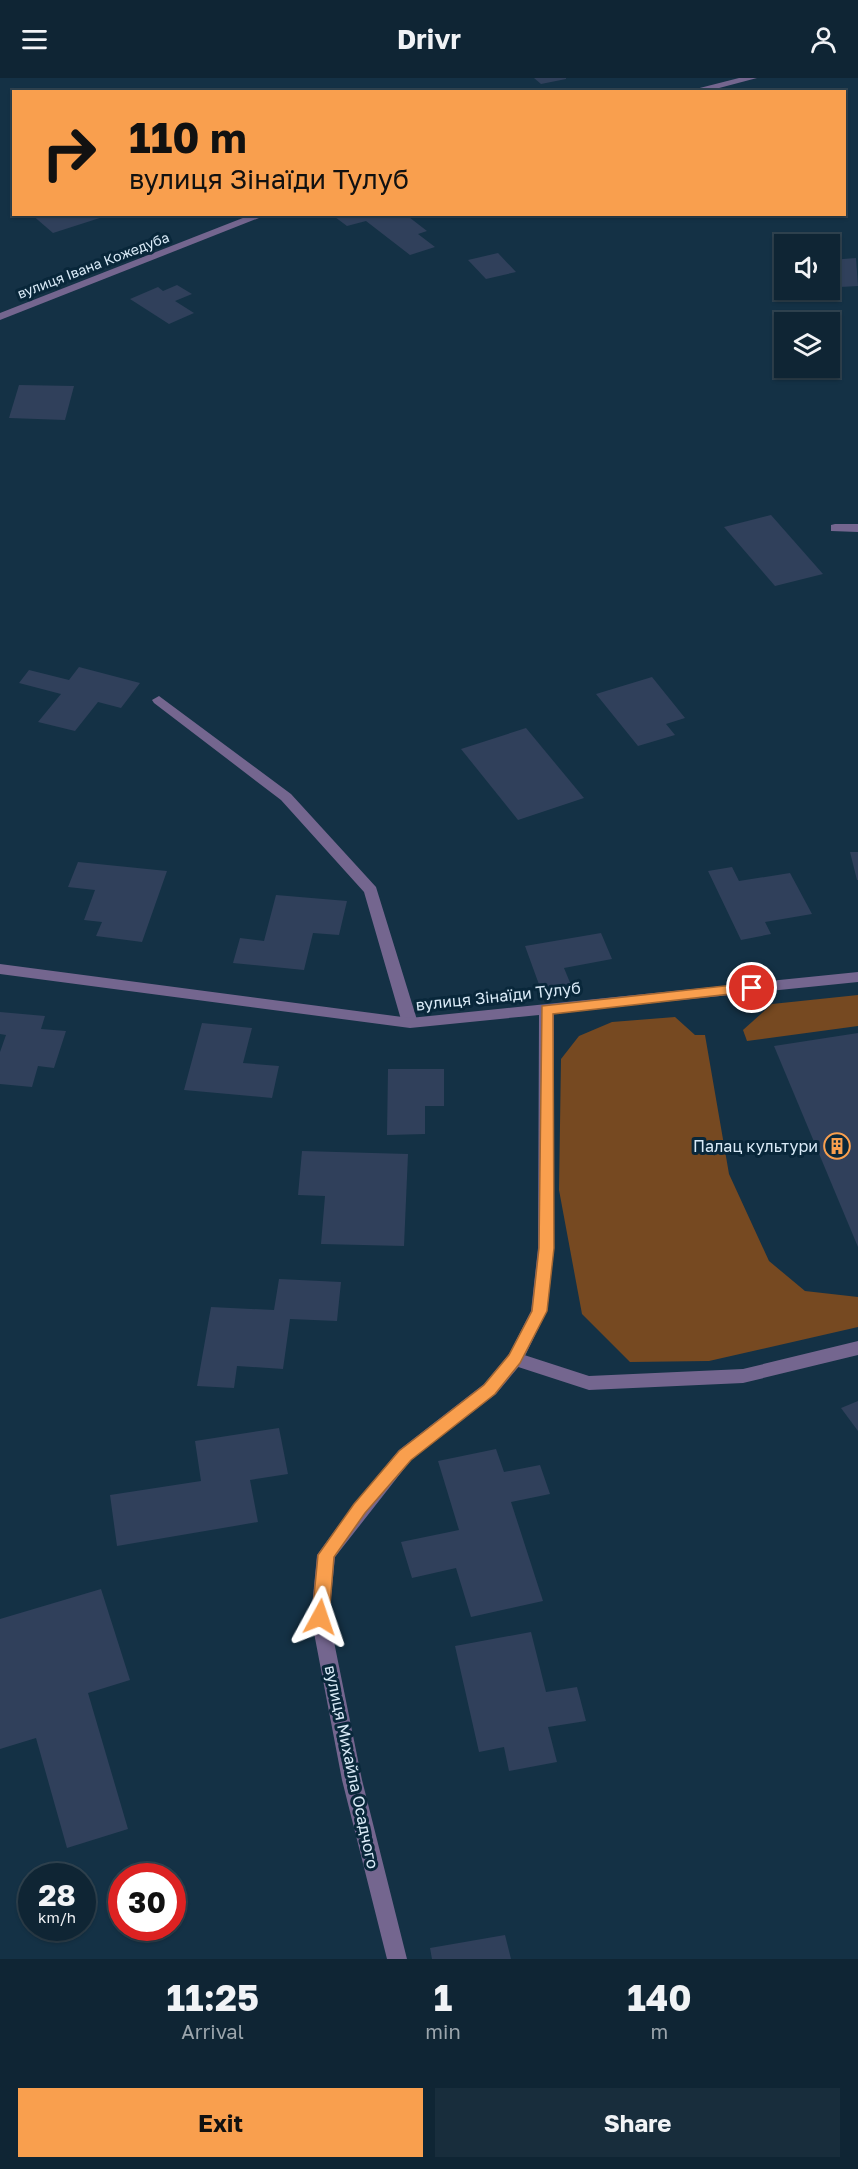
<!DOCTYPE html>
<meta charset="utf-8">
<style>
:root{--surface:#0f2534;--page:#182d3c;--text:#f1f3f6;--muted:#9ba5ac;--line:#2f424f;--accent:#f99f4e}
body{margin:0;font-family:"Golos Text",sans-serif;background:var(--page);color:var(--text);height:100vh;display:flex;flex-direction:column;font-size:22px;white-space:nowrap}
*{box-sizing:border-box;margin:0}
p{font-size:20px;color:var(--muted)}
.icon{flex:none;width:33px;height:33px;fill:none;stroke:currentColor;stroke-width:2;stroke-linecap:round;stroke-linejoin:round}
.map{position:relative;height:1881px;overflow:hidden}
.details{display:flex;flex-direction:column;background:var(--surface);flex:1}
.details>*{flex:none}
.top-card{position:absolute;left:12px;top:12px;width:834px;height:126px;border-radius:0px;box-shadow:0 2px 4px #0004,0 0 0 2px var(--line);background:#f99f4e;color:#111;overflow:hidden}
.fabs{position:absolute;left:774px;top:156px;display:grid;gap:12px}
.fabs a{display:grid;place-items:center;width:66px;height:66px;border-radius:0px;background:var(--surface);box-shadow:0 2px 4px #0004,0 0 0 2px var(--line);font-size:30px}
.speed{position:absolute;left:18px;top:1785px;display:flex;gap:12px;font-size:30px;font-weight:700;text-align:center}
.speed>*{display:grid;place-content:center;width:78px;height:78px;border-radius:50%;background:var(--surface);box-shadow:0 2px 4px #0004,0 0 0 2px var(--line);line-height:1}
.speed small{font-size:15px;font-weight:400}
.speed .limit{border:9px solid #d22;background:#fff;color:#111}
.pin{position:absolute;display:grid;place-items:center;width:51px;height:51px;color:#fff;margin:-26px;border:3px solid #fff;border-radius:50%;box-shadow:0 2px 6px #0007}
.me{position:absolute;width:66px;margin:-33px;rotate:5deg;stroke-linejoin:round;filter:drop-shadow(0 0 4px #0008)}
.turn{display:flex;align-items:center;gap:21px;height:126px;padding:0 18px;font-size:27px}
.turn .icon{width:78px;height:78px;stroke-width:2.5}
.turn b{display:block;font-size:42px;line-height:51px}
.eta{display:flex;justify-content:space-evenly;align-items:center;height:102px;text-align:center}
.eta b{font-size:36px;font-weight:700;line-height:42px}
.primary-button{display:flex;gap:12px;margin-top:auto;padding:12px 18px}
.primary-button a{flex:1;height:69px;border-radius:0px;background:var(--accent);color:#111;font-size:24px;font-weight:700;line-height:69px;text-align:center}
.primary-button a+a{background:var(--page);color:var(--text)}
header{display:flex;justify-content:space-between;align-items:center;height:78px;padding:0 18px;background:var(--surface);font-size:27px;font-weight:700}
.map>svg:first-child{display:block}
</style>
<header><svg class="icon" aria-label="menu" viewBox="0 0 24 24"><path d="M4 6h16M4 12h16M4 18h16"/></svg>Drivr<svg class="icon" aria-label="person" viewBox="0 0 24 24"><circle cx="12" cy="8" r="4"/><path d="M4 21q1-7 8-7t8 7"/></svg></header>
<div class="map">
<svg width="858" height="1881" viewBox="0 0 858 1881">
<rect width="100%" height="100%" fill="#143145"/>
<g fill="#764921">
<path d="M 858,917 L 858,948 L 747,963 L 743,952 L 772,926 Z"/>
<path d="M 675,939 L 695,957 L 705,957 L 729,1096 L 769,1183 L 805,1213 L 858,1219 L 858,1249 L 709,1283 L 630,1284 L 582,1236 L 559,1112 L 561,981 L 579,958 L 612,944 Z"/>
</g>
<g fill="#30405b">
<path d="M 534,0 L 566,0 L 566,1 L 541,6 Z"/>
<path d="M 31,136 L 104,136 L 106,138 L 53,155 Z"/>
<path d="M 343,136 L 405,136 L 427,153 L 418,156 L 435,169 L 410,177 L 366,143 L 347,148 L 335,139 Z"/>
<path d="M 498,175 L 516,194 L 486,201 L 468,182 Z"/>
<path d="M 856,180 L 858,208 L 840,209 L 830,190 L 830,182 Z"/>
<path d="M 177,207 L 192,216 L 175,223 L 194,235 L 169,246 L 130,221 L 158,209 L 163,213 Z"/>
<path d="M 19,307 L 74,308 L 65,342 L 9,340 Z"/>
<path d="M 771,437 L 823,496 L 775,508 L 724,449 Z"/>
<path d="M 79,589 L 140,605 L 121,630 L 98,624 L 75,653 L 38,644 L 61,616 L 19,605 L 29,592 L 69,602 Z"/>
<path d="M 652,599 L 685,640 L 666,646 L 675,657 L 638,668 L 596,616 Z"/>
<path d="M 526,650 L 584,720 L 518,742 L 461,671 Z"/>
<path d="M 850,774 L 858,774 L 858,802 L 857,802 Z"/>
<path d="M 78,784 L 167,793 L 142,864 L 96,858 L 102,844 L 84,842 L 95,812 L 68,809 Z"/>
<path d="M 732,789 L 739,803 L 790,795 L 812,836 L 765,844 L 771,856 L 741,862 L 708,793 Z"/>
<path d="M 276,817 L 347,823 L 339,857 L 313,855 L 304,892 L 233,885 L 240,860 L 264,863 Z"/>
<path d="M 601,855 L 612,881 L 564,890 L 571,907 L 541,912 L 525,868 Z"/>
<path d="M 0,934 L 45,938 L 41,951 L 66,953 L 54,990 L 38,988 L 32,1009 L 0,1006 L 0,974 L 6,957 L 0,956 Z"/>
<path d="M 202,945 L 252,950 L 243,985 L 279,988 L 272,1020 L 184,1012 Z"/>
<path d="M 858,955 L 858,1169 L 774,968 Z"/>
<path d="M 388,991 L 444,991 L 444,1028 L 425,1028 L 425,1056 L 387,1057 Z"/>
<path d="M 302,1073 L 408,1076 L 404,1168 L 321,1166 L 325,1118 L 298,1117 Z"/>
<path d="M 279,1201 L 341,1204 L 337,1243 L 290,1241 L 283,1291 L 237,1288 L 234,1310 L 197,1308 L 211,1229 L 274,1232 Z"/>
<path d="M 858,1323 L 858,1353 L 841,1330 Z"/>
<path d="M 279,1350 L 288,1396 L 250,1402 L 258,1444 L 117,1468 L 110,1417 L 201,1403 L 195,1363 Z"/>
<path d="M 496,1371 L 504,1394 L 540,1387 L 550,1416 L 511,1424 L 543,1523 L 471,1539 L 456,1490 L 412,1500 L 401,1464 L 459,1452 L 438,1383 Z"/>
<path d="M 101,1511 L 130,1602 L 88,1615 L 128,1751 L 67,1770 L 36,1660 L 0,1671 L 0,1541 Z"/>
<path d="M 531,1554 L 546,1614 L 577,1609 L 586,1643 L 548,1649 L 557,1684 L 509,1693 L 504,1669 L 479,1674 L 455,1568 Z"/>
<path d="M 505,1857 L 511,1881 L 432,1881 L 430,1870 Z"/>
</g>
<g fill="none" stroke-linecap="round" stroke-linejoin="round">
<g fill="#74668f" fill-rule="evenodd">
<path d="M 835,446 L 858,446 L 858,454 L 831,453 L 831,447 Z"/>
<path d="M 159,618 L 291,716 L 376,809 L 418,945 L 415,949 L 405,949 L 402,945 L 364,814 L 281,722 L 154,625 L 152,622 Z"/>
<path d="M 858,1263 L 858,1277 L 743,1305 L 589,1312 L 509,1286 L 507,1281 L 509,1276 L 515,1274 L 589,1298 L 743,1291 Z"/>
</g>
<g fill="#74668f" fill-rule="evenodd">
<path d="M 739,0 L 757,0 L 704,14 L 684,14 Z"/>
<path d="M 253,136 L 269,136 L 0,242 L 0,235 Z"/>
<path d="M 0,886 L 410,940 L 858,894 L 858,904 L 554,935 L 554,1170 L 547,1233 L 521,1286 L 496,1316 L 411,1382 L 335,1479 L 329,1539 L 362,1702 L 407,1881 L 387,1881 L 342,1702 L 311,1539 L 317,1477 L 354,1426 L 399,1372 L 484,1306 L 509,1276 L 531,1233 L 538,1170 L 539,937 L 410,950 L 0,896 Z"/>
</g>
</g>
<path fill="#f99f4e" stroke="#a26733" stroke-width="1.5" d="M 752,905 L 757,906 L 757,913 L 553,936 L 554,1170 L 547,1233 L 520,1285 L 495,1316 L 411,1382 L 365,1435 L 334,1479 L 329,1539 L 326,1544 L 320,1546 L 314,1544 L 312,1539 L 318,1477 L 354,1426 L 399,1373 L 484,1307 L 509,1277 L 532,1233 L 539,1170 L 542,928 Z"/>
<defs>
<g id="building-ring" transform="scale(1.35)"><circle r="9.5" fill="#09273a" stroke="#f99f4e" stroke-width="1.5"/><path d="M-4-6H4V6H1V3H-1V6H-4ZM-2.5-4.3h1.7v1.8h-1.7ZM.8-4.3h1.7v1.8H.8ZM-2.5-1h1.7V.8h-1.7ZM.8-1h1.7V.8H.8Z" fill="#f99f4e"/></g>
</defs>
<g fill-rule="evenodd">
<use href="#building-ring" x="837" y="1068"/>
</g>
<g text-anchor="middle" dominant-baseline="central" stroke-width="6" stroke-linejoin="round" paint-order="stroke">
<g font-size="14" fill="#d9eaf7" stroke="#09273a">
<text transform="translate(93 187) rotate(-21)">вулиця Івана Кожедуба</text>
</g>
<g font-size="16" fill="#d9eaf7" stroke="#09273a">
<text transform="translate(498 918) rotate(-6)">вулиця Зінаїди Тулуб</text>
<text transform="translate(352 1689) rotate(78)">вулиця Михайла Осадчого</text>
</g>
<g font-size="16" fill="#d9eaf7" stroke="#09273a" text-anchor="end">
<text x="818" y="1068">Палац культури</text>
</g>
</g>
</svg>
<div class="fabs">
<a><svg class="icon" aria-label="sound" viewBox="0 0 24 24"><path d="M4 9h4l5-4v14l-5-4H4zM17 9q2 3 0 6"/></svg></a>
<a><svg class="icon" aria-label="layers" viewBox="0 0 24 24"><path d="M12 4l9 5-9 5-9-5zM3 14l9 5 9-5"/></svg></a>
</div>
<div class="speed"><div>28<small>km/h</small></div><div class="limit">30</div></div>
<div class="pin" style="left:752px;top:910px;background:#d93025"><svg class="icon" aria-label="arrive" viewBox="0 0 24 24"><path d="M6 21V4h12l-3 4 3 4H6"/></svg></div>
<svg class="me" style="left:320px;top:1539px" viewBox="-20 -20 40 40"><path d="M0-17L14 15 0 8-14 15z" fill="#f99f4e" stroke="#fff" stroke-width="4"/></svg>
<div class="top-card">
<div class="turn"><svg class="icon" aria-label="right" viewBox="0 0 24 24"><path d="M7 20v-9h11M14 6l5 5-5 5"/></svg><div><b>110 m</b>вулиця Зінаїди Тулуб</div></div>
</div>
</div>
<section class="details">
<div class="eta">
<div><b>11:25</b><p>Arrival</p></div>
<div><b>1</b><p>min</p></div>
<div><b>140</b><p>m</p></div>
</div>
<div class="primary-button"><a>Exit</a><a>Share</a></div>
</section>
